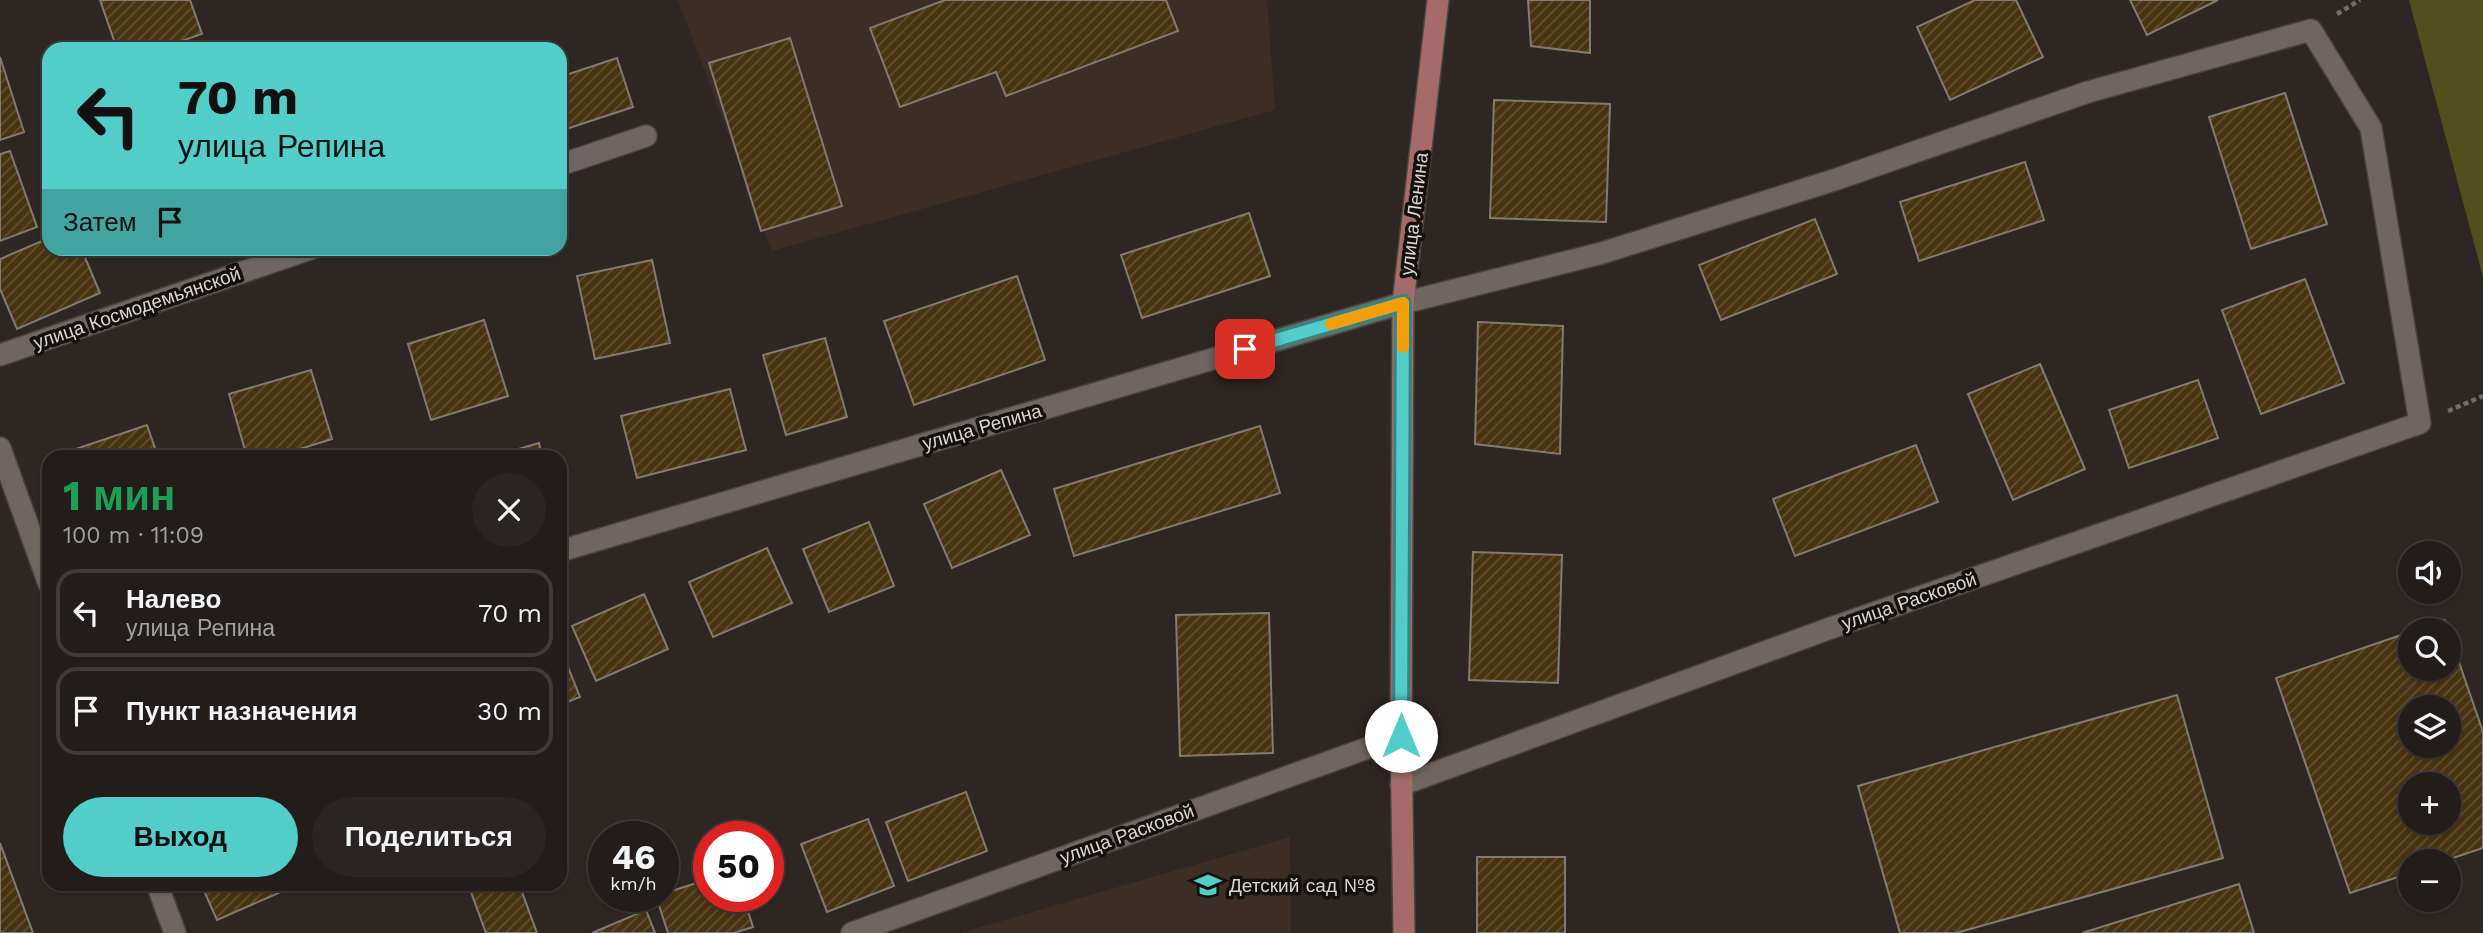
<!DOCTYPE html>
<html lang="ru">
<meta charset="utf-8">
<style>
:root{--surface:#221c1a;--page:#2a2523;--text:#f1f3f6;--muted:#a2a1a2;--line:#3f3a39;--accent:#53cdc9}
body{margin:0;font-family:"Work Sans",sans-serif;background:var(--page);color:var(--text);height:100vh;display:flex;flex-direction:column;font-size:26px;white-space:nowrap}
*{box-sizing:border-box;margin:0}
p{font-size:23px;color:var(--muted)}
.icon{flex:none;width:38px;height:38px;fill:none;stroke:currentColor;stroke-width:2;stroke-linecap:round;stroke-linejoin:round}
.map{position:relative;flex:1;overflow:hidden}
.details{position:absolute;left:42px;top:450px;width:525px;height:441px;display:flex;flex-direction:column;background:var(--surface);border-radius:21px;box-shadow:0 2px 5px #0004,0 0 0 2px var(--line)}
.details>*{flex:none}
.banner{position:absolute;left:42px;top:42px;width:525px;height:214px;border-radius:21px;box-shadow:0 2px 5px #0004,0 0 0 2px var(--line);background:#53cdc9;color:#111;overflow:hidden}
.buttons{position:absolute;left:2398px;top:541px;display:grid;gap:14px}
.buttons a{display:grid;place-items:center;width:63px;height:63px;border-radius:50%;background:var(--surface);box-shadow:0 2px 5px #0004,0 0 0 2px var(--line);font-size:35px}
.speed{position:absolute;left:588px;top:821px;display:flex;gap:14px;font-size:35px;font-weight:700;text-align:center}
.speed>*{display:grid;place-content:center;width:91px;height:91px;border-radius:50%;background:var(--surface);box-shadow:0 2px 5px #0004,0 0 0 2px var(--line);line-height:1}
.speed small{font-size:18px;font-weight:400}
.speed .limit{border:10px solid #d22;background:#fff;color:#111}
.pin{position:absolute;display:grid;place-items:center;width:60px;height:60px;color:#fff;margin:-30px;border-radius:14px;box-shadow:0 4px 10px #0006}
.me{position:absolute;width:77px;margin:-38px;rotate:0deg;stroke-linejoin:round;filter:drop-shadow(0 0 5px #0008)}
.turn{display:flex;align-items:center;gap:24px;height:147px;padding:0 21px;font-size:32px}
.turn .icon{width:91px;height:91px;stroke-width:2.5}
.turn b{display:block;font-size:49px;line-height:60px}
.then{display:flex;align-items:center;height:66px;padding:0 21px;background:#0003;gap:14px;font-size:26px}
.round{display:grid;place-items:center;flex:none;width:74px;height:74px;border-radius:37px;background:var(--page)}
.headline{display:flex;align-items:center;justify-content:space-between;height:119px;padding:0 21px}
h1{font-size:42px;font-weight:700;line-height:52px;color:#1e9e55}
.primary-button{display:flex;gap:14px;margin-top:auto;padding:14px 21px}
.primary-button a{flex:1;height:80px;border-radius:42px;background:var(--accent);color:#111;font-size:28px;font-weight:700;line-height:80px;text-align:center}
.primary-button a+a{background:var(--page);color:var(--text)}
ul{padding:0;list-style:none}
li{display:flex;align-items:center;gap:21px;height:88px;margin:0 14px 10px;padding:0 7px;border:4px solid var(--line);border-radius:21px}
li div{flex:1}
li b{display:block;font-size:26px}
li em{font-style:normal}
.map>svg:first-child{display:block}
</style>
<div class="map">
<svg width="2483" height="933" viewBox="0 0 2483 933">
<defs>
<pattern id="building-hatch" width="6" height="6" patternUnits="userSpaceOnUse" patternTransform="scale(1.75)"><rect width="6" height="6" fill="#47330f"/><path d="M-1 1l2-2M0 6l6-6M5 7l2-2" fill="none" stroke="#615031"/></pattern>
</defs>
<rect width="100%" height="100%" fill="#2e2622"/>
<g fill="#3c2e27">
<path d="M 678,0 L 1267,0 L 1275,110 L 772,251 Z"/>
<path d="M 1290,837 L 1291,933 L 960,933 Z"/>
</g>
<path fill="#514f1d" d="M 2409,0 L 2483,0 L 2483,277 Z"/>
<g fill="url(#building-hatch)" stroke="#817b72" stroke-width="2" fill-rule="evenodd">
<path d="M 100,0 L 190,0 L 202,34 L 158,49 L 117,49 Z"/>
<path d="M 945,0 L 1166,0 L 1178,31 L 1006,96 L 996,72 L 900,107 L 870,28 Z"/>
<path d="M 1528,0 L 1590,0 L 1590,53 L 1531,46 Z"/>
<path d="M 1975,0 L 2016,0 L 2043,57 L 1950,100 L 1917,27 Z"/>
<path d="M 2130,0 L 2218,0 L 2147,35 Z"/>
<path d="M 790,38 L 842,206 L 761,231 L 709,63 Z"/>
<path d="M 0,57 L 24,132 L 0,140 Z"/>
<path d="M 617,58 L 633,107 L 560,131 L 560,77 Z"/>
<path d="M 2285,93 L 2327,224 L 2251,249 L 2209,117 Z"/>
<path d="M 1494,100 L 1610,104 L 1606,222 L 1490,218 Z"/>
<path d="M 10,151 L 37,227 L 0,241 L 0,154 Z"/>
<path d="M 2025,162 L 2044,220 L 1919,261 L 1900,202 Z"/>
<path d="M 1249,213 L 1270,276 L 1142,318 L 1121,255 Z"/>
<path d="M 1815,219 L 1837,274 L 1721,320 L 1699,265 Z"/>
<path d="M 49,238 L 49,248 L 81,248 L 100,293 L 17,329 L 0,289 L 0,259 Z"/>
<path d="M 652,260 L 670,343 L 595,359 L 577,276 Z"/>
<path d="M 1017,276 L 1045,360 L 914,405 L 884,321 Z"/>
<path d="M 2305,279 L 2344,383 L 2261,414 L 2222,310 Z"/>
<path d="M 484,320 L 508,396 L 431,420 L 408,344 Z"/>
<path d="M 1478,322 L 1563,326 L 1560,454 L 1475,444 Z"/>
<path d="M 825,338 L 847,417 L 786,435 L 763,355 Z"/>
<path d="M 2040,364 L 2085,469 L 2013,500 L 1968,394 Z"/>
<path d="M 311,370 L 332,439 L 274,457 L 247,457 L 229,394 Z"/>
<path d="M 2198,380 L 2218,438 L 2129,468 L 2109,410 Z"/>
<path d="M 730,389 L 746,450 L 637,478 L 621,416 Z"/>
<path d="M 147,425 L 158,457 L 52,457 Z"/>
<path d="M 1260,426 L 1280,493 L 1074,556 L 1054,489 Z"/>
<path d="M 539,443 L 542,457 L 491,457 Z"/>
<path d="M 1916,445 L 1938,502 L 1795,556 L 1773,499 Z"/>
<path d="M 1001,470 L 1030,535 L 952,568 L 924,504 Z"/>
<path d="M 869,522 L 894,586 L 829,612 L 803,549 Z"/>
<path d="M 767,548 L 792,603 L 713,637 L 689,582 Z"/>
<path d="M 1473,552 L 1562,555 L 1558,683 L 1469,680 Z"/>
<path d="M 644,594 L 668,649 L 596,681 L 572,626 Z"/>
<path d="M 1269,613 L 1273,753 L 1180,756 L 1176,615 Z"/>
<path d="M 2445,620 L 2448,630 L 2416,630 Z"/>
<path d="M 2448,630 L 2483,732 L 2483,848 L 2444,861 L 2410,861 L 2410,873 L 2350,893 L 2276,678 L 2410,632 L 2410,668 L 2448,668 ZM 2410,707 L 2448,707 L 2448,746 L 2410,746 ZM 2410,784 L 2448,784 L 2448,822 L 2410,822 Z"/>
<path d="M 560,647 L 580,697 L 560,705 Z"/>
<path d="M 2177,695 L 2223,858 L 1956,933 L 1900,933 L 1858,786 Z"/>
<path d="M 966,792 L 987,851 L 908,881 L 886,822 Z"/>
<path d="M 868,819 L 894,886 L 827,912 L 801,844 Z"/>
<path d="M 0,843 L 33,933 L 0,933 Z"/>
<rect x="1477" y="857" width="88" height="76"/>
<path d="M 709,879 L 709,896 L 743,896 L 753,927 L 734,933 L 668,933 L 656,896 Z"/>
<path d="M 201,884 L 299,884 L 217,920 Z"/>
<path d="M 468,884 L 519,884 L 537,933 L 486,933 Z"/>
<path d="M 2239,884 L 2254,933 L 2082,933 Z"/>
<path d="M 646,910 L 655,933 L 592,933 Z"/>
</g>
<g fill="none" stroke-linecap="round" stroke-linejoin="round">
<g stroke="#49433f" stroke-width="24">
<g id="minor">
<path d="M 560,165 L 646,136"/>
<path d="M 0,355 L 313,248"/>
<path d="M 0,448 L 49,584"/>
<path d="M 560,551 L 1403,303 L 1602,253 L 1834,180 L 2088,92 L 2311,30 L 2371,128 L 2420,423 L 1828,629 L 1401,785"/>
<path d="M 157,884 L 175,933"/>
<path d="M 852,933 L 1401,736"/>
</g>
</g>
<g stroke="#49433f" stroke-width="24">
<path id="major" d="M 1404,933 L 1401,736 L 1403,303 L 1438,0"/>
</g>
<g stroke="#726b67" stroke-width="4.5" stroke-dasharray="5 3.5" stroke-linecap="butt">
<path d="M 2337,14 L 2360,0"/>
<path d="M 2448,411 L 2483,396"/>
</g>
<use href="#minor" stroke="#706661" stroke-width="21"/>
<use href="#major" stroke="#a46b68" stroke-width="21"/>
</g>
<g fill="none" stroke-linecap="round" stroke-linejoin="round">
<g stroke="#368583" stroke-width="18">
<path id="route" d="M 1245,349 L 1403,303 L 1401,736"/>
</g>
<use href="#route" stroke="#53cdc9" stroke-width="12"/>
<path stroke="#f59e0b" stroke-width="12" d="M 1331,324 L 1403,303 L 1403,347"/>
</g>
<defs>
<g id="school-bare" transform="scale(2.1)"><path d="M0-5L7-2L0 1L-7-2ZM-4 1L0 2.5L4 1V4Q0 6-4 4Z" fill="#53cdc9" stroke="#14100e" stroke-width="2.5" paint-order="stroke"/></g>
</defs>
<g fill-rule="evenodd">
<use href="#school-bare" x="1208" y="885"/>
</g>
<g text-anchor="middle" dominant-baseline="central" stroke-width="7" stroke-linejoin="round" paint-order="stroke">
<g font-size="19" fill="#dbd6d3" stroke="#14100e">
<text transform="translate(1414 214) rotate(-83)">улица Ленина</text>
<text transform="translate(137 308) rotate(-19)">улица Космодемьянской</text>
<text transform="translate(982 427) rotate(-16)">улица Репина</text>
<text transform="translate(1909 601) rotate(-19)">улица Расковой</text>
<text transform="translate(1127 834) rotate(-20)">улица Расковой</text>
</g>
<g font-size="19" fill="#dbd6d3" stroke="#14100e" text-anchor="start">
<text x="1229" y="885">Детский сад №8</text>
</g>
</g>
</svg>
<div class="buttons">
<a><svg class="icon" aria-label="sound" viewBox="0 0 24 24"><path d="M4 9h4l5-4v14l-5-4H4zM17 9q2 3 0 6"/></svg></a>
<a><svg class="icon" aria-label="search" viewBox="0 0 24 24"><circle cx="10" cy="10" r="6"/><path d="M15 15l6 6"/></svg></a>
<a><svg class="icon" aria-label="layers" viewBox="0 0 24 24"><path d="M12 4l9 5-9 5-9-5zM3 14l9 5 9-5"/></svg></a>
<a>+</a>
<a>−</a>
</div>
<div class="speed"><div>46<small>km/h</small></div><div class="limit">50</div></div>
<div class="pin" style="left:1245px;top:349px;background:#d93025"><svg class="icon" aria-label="arrive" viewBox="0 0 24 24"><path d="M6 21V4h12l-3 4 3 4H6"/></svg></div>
<svg class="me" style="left:1401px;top:736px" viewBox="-20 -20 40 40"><circle r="19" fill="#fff"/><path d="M0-13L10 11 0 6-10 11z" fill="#53cdc9"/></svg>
<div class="banner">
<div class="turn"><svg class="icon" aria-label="left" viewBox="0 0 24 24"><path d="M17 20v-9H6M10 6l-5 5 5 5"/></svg><div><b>70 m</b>улица Репина</div></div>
<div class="then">Затем<svg class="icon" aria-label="arrive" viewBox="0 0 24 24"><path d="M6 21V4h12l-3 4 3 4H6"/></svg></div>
</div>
<section class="details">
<div class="headline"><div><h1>1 мин</h1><p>100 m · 11:09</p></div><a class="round"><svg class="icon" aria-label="close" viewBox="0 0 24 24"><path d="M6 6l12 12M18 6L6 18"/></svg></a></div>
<ul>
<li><svg class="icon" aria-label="left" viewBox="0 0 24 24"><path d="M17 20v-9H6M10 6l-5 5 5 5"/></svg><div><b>Налево</b><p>улица Репина</p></div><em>70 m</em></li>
<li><svg class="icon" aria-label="arrive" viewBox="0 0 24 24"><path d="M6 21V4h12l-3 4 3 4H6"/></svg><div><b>Пункт назначения</b></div><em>30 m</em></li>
</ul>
<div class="primary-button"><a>Выход</a><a>Поделиться</a></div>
</section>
</div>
